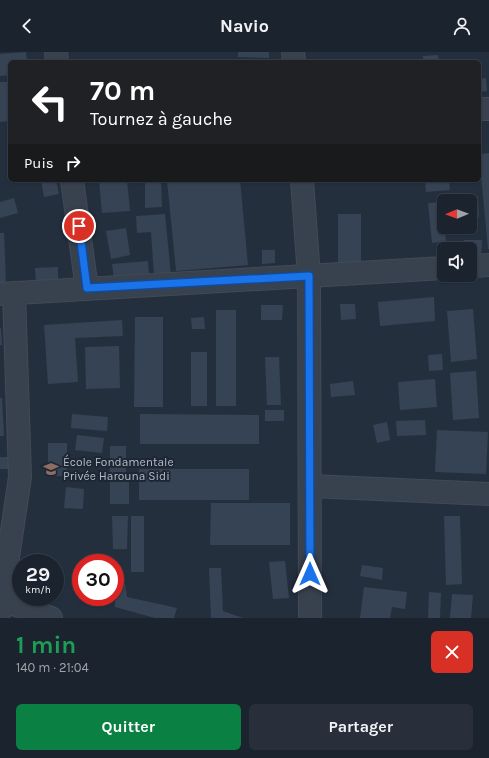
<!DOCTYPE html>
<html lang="fr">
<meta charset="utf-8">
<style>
:root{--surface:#1b232e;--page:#282f3a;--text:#f1f3f6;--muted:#a0a4aa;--line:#39404a;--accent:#0b8043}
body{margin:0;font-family:Karla,sans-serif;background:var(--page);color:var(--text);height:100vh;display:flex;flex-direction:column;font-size:15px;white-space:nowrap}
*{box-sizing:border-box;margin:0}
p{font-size:13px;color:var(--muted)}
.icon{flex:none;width:22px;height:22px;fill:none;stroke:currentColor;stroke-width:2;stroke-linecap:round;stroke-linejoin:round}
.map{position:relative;height:566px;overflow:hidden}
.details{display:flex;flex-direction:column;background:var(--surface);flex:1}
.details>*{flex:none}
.top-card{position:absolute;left:8px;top:8px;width:473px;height:122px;border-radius:6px;box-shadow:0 1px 3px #0004,0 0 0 1px var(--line);background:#202124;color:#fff;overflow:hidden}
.needle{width:26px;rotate:269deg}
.buttons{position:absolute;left:437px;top:142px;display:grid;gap:8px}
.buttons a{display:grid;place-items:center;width:40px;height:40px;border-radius:6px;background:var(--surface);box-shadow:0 1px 3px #0004,0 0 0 1px var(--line);font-size:20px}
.speed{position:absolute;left:12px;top:502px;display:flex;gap:8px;font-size:20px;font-weight:700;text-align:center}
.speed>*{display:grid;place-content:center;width:52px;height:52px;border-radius:50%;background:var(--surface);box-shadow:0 1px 3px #0004,0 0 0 1px var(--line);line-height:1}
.speed small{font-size:10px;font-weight:400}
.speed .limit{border:6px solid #d22;background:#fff;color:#111}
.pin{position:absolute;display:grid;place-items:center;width:34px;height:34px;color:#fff;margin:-17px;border:2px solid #fff;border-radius:50%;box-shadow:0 1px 4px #0007}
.me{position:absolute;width:44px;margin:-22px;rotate:0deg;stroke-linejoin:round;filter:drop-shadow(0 0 3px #0008)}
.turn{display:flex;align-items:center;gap:14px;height:84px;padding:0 16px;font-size:18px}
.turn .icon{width:52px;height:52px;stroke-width:2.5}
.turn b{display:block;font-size:28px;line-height:34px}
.then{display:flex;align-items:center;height:38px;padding:0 16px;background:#0003;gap:8px;font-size:15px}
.round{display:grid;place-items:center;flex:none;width:42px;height:42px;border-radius:6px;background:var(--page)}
.summary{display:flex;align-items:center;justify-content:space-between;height:68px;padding:0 16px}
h1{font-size:24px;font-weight:700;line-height:30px;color:#1e9e55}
.button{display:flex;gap:8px;margin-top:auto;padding:8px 16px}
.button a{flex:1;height:46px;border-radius:6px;background:var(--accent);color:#fff;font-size:16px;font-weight:700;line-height:46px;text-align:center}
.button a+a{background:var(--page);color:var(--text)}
header{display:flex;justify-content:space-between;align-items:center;height:52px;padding:0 16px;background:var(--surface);font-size:18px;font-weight:700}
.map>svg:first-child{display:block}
</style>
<header><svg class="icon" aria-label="back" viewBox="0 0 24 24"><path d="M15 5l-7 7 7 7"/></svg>Navio<svg class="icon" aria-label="person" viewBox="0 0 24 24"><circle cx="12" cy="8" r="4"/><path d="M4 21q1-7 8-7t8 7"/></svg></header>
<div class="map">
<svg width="489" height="566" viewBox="0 0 489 566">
<rect width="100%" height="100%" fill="#242f3e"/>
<g fill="#364354">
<path d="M 26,0 L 27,10 L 10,10 L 10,23 L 0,24 L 0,2 Z"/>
<path d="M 238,0 L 269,0 L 269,6 L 238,5 Z"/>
<path d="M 438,3 L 439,10 L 423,10 L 423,4 Z"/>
<path d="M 486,26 L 487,39 L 479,40 L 479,27 Z"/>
<path d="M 0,30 L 10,30 L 10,69 L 0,70 Z"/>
<path d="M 489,101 L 489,197 L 488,197 L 479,102 Z"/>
<path d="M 41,128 L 56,128 L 59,142 L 44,145 Z"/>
<path d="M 99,128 L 127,128 L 130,159 L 102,161 Z"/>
<path d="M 145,128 L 161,128 L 162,155 L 145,156 Z"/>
<path d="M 167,128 L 240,128 L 248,213 L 176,219 Z"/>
<path d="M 425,128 L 449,128 L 450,138 L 426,140 Z"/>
<path d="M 478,144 L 479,165 L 470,166 L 470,149 L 452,149 L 451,147 Z"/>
<path d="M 14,146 L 18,161 L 0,166 L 0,150 Z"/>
<path d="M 442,150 L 446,189 L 432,191 L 428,151 Z"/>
<path d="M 165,162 L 171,223 L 154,224 L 151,180 L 137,181 L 136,164 Z"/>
<rect x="338" y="162" width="23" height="50"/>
<path d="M 126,176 L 130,203 L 111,207 L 106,179 Z"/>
<path d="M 0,181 L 4,181 L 6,232 L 0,232 Z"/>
<path d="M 464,188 L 482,188 L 481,204 L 470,204 L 470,197 L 463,197 Z"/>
<path d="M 262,198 L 275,198 L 275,211 L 262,212 Z"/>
<path d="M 148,209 L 149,224 L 114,227 L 112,212 Z"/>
<path d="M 58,215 L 58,233 L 36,234 L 35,216 Z"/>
<path d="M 434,245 L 435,269 L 380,274 L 378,250 Z"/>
<path d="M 340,252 L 355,252 L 356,267 L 341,268 Z"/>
<path d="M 261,253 L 283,253 L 282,268 L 261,268 Z"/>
<path d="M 473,257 L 477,307 L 451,310 L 447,259 Z"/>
<rect x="216" y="258" width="20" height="96"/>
<path d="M 135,265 L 163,265 L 163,355 L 134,355 Z"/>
<path d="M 204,265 L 205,277 L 192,277 L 191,266 Z"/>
<path d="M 122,268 L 123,284 L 75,286 L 78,330 L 48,332 L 44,273 Z"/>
<path d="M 0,276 L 1,276 L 2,293 L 0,293 Z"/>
<path d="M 119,294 L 120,336 L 86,337 L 85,295 Z"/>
<rect x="191" y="300" width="16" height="54"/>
<path d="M 442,302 L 443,318 L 429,319 L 428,303 Z"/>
<path d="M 265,305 L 279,305 L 281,353 L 267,353 Z"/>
<path d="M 476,319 L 479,366 L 453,368 L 450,321 Z"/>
<path d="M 435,327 L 437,355 L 400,358 L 398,330 Z"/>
<path d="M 353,329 L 355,343 L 331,345 L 330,332 Z"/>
<path d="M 0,346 L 2,346 L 4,384 L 0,384 Z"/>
<rect x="265" y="358" width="19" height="11"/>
<path d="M 72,362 L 108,365 L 107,379 L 71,376 Z"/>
<path d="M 140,362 L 259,363 L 259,392 L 140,392 Z"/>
<path d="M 425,368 L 426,383 L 397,384 L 396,369 Z"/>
<path d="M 387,370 L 390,388 L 377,391 L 373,373 Z"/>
<path d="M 437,378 L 488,380 L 486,422 L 435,420 Z"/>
<path d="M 77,383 L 104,386 L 102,401 L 75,398 Z"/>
<rect x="48" y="391" width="19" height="33"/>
<rect x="110" y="394" width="16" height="29"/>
<rect x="0" y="405" width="9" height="12"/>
<rect x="139" y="417" width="110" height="31"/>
<rect x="110" y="430" width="19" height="22"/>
<path d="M 66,435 L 84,437 L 83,457 L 64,456 Z"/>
<path d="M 211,451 L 290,451 L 290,493 L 210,493 Z"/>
<path d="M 112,464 L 128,464 L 127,497 L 113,497 Z"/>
<rect x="131" y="464" width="13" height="56"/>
<path d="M 444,464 L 460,464 L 462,532 L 446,533 Z"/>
<path d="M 285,509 L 289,546 L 273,547 L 269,510 Z"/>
<path d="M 362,513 L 383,516 L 382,528 L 360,524 Z"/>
<path d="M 209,516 L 221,516 L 223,559 L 243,566 L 211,566 Z"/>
<path d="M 115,531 L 125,531 L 127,545 L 177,556 L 174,566 L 155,566 L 115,555 Z"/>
<path d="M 364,535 L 407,540 L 405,557 L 392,555 L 390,566 L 360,566 Z"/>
<path d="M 429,540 L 441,541 L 440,566 L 428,566 Z"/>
<path d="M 452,542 L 473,543 L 471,566 L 450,566 Z"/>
</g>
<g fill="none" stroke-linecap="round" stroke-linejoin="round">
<g stroke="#414a57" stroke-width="24">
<g id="street">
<path d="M 56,0 L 57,10"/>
<path d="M 293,0 L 294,10"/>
<path d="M 479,57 L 489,57"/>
<path d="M 72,128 L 87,237"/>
<path d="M 302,128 L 309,224 L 310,566"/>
<path d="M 470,214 L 489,213"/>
<path d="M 0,242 L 444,216"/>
<path d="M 311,434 L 489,442"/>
<path d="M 0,547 L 51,566"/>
<path d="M 0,559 L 20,425 L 14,241"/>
</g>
</g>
<use href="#street" stroke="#38414e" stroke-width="22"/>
</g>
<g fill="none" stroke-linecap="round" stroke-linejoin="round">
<g stroke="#114b97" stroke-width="10">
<path id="route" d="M 79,174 L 87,236 L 309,224 L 310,522"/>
</g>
<use href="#route" stroke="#1a73e8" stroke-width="7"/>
</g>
<defs>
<g id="school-bare" transform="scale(1.2)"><path d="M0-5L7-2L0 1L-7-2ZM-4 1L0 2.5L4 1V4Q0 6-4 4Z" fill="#8d6e63" stroke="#1d2633" stroke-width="2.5" paint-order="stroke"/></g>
</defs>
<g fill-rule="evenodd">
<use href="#school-bare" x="51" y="417"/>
</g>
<g text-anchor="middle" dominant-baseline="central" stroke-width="4" stroke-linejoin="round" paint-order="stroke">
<g font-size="12" fill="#b4bcc9" stroke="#1d2633" text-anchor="start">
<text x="63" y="410">École Fondamentale<tspan x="63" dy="14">Privée Harouna Sidi</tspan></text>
</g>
</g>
</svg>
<div class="buttons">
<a><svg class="needle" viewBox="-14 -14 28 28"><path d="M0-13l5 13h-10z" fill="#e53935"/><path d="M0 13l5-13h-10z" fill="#a0a4aa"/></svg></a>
<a><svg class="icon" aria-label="sound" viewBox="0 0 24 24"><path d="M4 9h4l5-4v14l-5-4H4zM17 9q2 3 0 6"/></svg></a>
</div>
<div class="speed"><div>29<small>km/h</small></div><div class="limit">30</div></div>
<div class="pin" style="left:79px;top:174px;background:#d93025"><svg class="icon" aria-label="arrive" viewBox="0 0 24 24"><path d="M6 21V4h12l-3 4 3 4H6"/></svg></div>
<svg class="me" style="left:310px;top:522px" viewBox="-20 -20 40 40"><path d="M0-17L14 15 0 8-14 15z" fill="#1a73e8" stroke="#fff" stroke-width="4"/></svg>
<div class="top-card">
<div class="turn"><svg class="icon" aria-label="left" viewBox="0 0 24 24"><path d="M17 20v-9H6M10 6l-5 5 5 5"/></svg><div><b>70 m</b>Tournez à gauche</div></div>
<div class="then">Puis<svg class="icon" aria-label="right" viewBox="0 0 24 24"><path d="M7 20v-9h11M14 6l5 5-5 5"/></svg></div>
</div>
</div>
<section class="details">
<div class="summary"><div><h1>1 min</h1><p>140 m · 21:04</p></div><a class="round" style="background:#d93025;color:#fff"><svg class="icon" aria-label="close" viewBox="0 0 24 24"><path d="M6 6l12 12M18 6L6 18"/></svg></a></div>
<div class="button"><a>Quitter</a><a>Partager</a></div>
</section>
